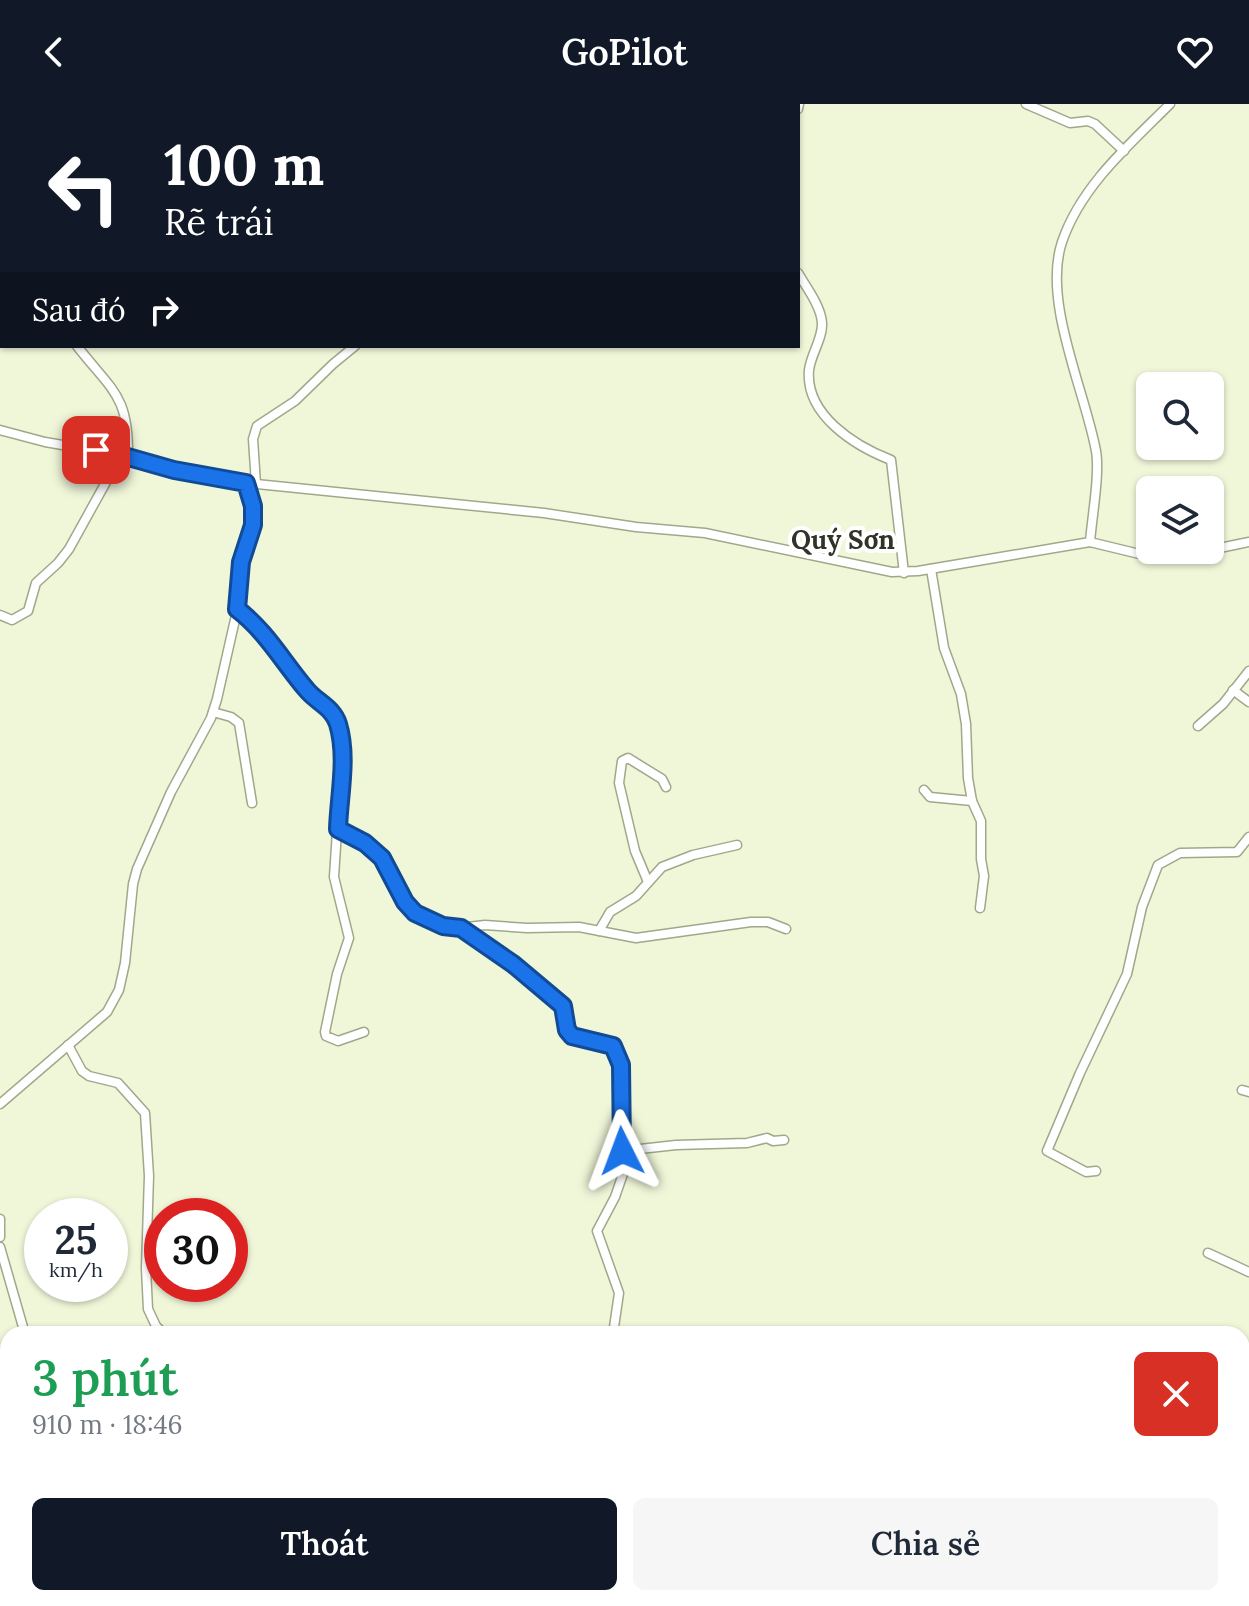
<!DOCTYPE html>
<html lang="vi">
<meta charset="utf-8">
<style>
:root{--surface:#fff;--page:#f6f6f7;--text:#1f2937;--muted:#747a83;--accent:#111827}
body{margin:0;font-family:Lora,serif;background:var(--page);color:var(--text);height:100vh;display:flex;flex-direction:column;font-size:30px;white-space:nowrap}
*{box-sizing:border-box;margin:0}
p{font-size:26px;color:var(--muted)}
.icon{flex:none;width:44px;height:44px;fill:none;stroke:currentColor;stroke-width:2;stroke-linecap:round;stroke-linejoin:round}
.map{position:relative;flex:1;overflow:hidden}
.drawer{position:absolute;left:0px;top:1222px;width:1250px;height:280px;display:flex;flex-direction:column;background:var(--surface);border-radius:24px 24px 0 0;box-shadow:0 2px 6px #0004}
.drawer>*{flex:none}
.guide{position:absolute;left:0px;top:0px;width:800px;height:244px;box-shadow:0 2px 6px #0004;background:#111827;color:#fff;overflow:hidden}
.controls{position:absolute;left:1136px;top:268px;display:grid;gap:16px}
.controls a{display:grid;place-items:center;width:88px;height:88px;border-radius:12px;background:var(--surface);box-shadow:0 2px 6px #0004;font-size:40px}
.speed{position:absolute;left:24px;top:1094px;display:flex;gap:16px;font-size:40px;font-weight:700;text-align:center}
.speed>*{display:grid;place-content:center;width:104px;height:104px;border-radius:50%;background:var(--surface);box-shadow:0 2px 6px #0004;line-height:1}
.speed small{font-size:20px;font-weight:400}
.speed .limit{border:12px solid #d22;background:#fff;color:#111}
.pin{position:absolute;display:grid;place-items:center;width:68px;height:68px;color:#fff;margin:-34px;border-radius:16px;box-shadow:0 4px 12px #0006}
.me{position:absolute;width:88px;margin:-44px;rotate:357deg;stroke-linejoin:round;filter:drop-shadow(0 0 6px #0008)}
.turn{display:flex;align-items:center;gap:28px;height:168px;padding:0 32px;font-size:36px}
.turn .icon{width:104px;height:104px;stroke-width:2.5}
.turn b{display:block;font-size:56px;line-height:68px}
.then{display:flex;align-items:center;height:76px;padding:0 32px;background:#0003;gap:16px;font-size:30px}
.round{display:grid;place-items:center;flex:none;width:84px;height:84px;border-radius:12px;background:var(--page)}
.headline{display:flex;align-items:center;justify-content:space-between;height:136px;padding:0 32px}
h1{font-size:48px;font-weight:600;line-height:60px;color:#1e9e55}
.action{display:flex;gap:16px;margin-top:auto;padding:16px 32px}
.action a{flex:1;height:92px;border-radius:12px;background:var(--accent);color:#fff;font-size:32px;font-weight:600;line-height:92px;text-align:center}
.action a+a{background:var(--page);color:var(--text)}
header{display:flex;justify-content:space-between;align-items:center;height:104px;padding:0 32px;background:var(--accent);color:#fff;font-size:36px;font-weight:600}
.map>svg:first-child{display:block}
</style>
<header><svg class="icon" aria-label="back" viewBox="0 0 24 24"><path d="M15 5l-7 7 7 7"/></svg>GoPilot<svg class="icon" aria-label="heart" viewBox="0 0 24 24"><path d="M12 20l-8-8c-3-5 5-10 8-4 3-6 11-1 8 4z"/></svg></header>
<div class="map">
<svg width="1249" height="1502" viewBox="0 0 1249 1502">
<rect width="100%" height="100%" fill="#f0f7d9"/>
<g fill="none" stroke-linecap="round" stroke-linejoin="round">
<g stroke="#a0a78b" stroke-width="11">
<g id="minor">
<path d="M 10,0 L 11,2"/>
<path d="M 1026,0 L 1070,19 L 1088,17 L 1095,20 L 1124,47"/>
<path d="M 102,2 L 103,0"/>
<path d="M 798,5 L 799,0"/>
<path d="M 798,169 C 806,183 821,202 822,219 C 823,234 811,250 809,266 C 805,311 855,342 891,356 L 904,469"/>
<path d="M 77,242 C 112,287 129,291 128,353"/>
<path d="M 0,326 L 45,338 L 121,351 L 174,366 L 246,379 L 544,409 L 636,423 L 705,429 L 892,468 L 918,467 L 1090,438 L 1156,454 L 1171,454 L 1208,446"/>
<path d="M 256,380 L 253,335 L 257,322 L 295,297 L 333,260 L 355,242"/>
<path d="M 1090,438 C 1092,413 1100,369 1096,347 C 1085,287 1042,197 1062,138 C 1081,82 1129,41 1170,0"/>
<path d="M 1210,446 L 1249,438"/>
<path d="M 931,465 L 944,544 L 961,590 L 966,620 L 968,674 L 972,697 L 981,717 L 981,755 L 984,772 L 980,804"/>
<path d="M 237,505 L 258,524 L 307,587 L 329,604 L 338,619 L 342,650 L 334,773 L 349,834 L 337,870 L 325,928 L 326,932 L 338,937 L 364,928"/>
<path d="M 0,511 L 12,516 L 28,507 L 36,479 L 58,459 L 69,445 L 121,351"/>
<path d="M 1233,586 L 1249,598"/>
<path d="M 213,608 L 231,613 L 239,619 L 252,699"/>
<path d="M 1198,622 L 1223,600 L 1249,567"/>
<path d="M 924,686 L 930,693 L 972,697"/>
<path d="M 338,725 L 365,739 L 382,754 L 411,806 L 450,825 L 485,821 L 527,824 L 579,823 L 636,834 L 751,818 L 768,818 L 786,825"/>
<path d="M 648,778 L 635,747 L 619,679 L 622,657 L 628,654 L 662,675 L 666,683"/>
<path d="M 461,824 L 513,860 L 560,899 L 565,908 L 567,926 L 572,932 L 583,936 L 609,940 L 618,949 L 621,961 L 620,1024 L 624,1067 L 615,1093 L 597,1127 L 619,1189 L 613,1230"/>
<path d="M 599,827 L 610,808 L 636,792 L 662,763 L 693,751 L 737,741"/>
<path d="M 68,941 L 82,967 L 89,972 L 118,979 L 145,1009 L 149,1072 L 146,1164 L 148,1205 L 156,1222 L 164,1230"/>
<path d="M 1242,986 L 1249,988"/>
<path d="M 0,1000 L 107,908 L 119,886 L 125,859 L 133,780 L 137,765 L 171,688 L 211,614 L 217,595 L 239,498 L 241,458 L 253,421 L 253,402 L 246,379"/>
<path d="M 622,1047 L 676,1041 L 747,1039 L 767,1034 L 773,1037 L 784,1036"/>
<path d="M 1096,1067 L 1086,1068 L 1047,1047 L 1080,969 L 1127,870 L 1142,803 L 1158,761 L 1180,749 L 1237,748 L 1249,733"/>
<path d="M 0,1115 L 0,1133"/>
<path d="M 0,1143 L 25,1230"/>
<path d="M 1208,1149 L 1249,1168"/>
<path d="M 8,1410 L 4,1435 L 8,1466"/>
<path d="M 17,1494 L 19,1502"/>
<path d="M 1174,1494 L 1179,1502"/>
<path d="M 404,1502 L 422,1494"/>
<path d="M 1028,1502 L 1032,1494"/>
</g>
</g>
<use href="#minor" stroke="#fff" stroke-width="8"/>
</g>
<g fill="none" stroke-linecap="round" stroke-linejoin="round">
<g stroke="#114b97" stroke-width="20">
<path id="route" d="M 96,346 L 121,351 L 174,366 L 246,379 L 253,402 L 253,421 L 241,458 L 237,505 C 266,527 283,558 306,585 C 316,598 333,603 338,620 C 348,653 339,692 338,725 L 365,739 L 382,754 L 405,798 L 415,809 L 443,822 L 461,824 L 513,860 L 563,902 L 567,926 L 572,932 L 613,942 L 621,961 L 622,1047"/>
</g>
<use href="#route" stroke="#1a73e8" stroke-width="14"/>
</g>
<g text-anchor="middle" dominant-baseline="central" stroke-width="8" stroke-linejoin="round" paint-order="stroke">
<g font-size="26" font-weight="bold" fill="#303328" stroke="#fff">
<text x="843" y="435">Quý Sơn</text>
</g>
</g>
</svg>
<div class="controls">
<a><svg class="icon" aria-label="search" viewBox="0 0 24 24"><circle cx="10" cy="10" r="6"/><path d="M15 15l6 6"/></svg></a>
<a><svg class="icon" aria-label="layers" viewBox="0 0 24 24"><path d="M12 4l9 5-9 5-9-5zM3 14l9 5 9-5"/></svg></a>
</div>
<div class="speed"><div>25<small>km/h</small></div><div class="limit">30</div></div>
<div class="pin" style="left:96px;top:346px;background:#d93025"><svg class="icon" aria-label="arrive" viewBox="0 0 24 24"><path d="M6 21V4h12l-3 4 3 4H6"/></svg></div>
<svg class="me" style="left:622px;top:1047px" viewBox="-20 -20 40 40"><path d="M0-17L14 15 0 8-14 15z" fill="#1a73e8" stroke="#fff" stroke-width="4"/></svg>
<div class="guide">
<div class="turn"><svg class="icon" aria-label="left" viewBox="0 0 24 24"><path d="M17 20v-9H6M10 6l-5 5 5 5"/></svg><div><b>100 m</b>Rẽ trái</div></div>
<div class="then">Sau đó<svg class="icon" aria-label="right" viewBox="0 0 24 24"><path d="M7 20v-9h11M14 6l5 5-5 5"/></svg></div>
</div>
<section class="drawer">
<div class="headline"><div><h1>3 phút</h1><p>910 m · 18:46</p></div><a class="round" style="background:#d93025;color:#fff"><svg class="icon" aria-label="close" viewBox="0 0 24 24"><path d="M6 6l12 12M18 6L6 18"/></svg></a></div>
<div class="action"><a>Thoát</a><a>Chia sẻ</a></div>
</section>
</div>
